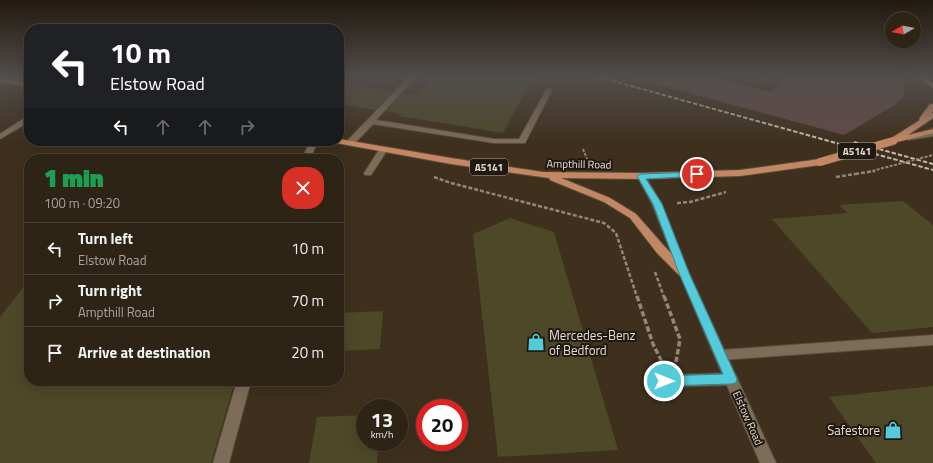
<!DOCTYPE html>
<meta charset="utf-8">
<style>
:root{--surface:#2e2416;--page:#3a3023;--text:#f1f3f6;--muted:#a7a4a1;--line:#494135}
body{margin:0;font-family:"Titillium Web",sans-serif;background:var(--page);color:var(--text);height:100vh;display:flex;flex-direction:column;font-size:15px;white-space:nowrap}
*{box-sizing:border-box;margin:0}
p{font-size:13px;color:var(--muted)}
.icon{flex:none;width:22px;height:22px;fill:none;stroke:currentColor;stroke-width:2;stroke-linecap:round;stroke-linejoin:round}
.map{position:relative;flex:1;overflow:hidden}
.panel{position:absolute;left:24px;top:154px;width:320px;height:232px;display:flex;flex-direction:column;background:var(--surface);border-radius:16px;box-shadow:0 4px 16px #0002,0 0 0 1px var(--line)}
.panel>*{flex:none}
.top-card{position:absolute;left:24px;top:24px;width:320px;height:122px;border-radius:16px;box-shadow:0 4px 16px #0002,0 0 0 1px var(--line);background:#202124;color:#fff;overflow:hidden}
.needle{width:26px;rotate:261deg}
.tools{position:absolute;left:885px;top:12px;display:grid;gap:8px}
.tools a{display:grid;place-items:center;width:36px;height:36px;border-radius:50%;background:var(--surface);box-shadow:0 4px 16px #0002,0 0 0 1px var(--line);font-size:20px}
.speed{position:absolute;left:356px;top:399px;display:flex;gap:8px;font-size:20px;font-weight:700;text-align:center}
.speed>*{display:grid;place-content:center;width:52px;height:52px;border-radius:50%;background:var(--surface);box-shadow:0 4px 16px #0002,0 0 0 1px var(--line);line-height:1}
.speed small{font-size:10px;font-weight:400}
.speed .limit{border:6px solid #d22;background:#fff;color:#111}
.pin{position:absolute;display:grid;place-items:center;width:34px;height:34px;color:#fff;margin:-17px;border:2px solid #fff;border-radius:50%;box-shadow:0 1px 4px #0007}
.me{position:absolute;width:44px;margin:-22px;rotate:90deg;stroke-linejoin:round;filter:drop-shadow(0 0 3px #0008)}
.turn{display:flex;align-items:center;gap:14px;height:84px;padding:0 20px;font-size:18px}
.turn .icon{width:52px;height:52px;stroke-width:2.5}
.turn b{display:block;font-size:28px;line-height:34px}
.lanes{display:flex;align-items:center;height:38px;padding:0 20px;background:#0003;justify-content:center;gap:20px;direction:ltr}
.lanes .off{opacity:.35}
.round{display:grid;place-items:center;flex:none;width:42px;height:42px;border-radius:16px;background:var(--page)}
.overview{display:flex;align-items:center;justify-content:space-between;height:68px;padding:0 20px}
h1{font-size:24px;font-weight:800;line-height:30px;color:#1e9e55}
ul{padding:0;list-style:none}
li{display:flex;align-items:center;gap:12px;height:52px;padding:0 20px;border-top:1px solid var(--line)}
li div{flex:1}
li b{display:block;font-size:15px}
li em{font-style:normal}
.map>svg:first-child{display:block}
</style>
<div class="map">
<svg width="933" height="463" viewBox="0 0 933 463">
<rect width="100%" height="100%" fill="#3e301d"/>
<path fill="#624948" d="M 631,77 L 707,77 L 771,92 L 790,77 L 896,77 L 901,80 L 905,89 L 903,98 L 895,105 L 844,135 Z"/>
<g fill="#4d4828">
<path d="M 433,77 L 533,77 L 503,133 L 399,116 L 401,114 L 386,111 L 403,93 L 417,95 Z"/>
<path d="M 339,83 L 393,91 L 375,110 L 339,104 Z"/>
<path d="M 903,201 L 933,225 L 933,327 L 872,333 L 772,219 L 848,213 L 839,205 Z"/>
<path d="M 510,218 L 554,232 L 618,450 L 498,457 L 473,234 Z"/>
<path d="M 29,280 L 29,381 L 235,381 L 211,463 L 0,463 L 0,317 Z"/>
<path d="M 383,311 L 380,349 L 339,351 L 339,313 Z"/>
<path d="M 933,386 L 933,463 L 876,463 L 829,397 Z"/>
<path d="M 365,415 L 365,442 L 379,442 L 377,463 L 309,463 L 317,417 Z"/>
</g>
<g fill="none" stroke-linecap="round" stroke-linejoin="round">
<g stroke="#574b3b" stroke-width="2">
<g id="service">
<path d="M 19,77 L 28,77 L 15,84 L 11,84 L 11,82 Z"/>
<path d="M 409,77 L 416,77 L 376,120 L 494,139 L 519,139 L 546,90 L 549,88 L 552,90 L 525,143 L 494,143 L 373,124 L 353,145 L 347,145 L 347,141 Z"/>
<path d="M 310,141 L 318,141 L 310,159 L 302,159 Z"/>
<path d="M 381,147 L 387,147 L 388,149 L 371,175 L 365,175 L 364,173 Z"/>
<path d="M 933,335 L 933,345 L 721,360 L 716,359 L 715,355 L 716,351 L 721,350 Z"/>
<path d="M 731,373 L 736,375 L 738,379 L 736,383 L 731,385 L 664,387 L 659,385 L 657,381 L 659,377 L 664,375 Z"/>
<path d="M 237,381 L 251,381 L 229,463 L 213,463 Z"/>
</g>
</g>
<g stroke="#574b3b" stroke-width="2">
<path id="minor" d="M 26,117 L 29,117 L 29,122 L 0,139 L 0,134 Z"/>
</g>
<g stroke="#574b3b" stroke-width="2">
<path id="tertiary" d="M 641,173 L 645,176 L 662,204 L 689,273 L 776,463 L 760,463 L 679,273 L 652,204 L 637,176 Z"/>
</g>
<g stroke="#574b3b" stroke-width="2">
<path id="secondary" d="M 933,132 L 933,136 L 909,140 L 905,138 L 909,136 Z"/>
</g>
<g stroke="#574b3b" stroke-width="2">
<g id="primary">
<path d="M 919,77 L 926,77 L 933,83 L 933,88 Z"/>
<path d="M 0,78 L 29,83 L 29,87 L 0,82 Z"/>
<path d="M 930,104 L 933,104 L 933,111 L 931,113 L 933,113 L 933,118 L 908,135 L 933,129 L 933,133 L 893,143 L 890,143 L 890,139 L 920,120 L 919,119 Z"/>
<path d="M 339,139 L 451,158 L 543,172 L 641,173 L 740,170 L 820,159 L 824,162 L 820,165 L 740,176 L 641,179 L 561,178 L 610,198 L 636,214 L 665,247 L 688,270 L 689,273 L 688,276 L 680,276 L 657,253 L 630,218 L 604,202 L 550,180 L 549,178 L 451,164 L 336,143 L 335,141 L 339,141 Z"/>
</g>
</g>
<g stroke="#938778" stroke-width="2" stroke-dasharray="3 1.5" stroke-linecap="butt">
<path d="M 265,141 L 292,146"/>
<path d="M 583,149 L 587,159"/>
</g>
<g stroke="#938778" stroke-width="2.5" stroke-dasharray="4 2" stroke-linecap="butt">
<path d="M 434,177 L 451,183 L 604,223 L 616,233 L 637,297"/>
<path d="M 836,177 L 855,174"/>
<path d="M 677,203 L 690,202 L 726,192"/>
<path d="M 655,272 L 664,297"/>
</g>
<g stroke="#938778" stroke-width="3.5" stroke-dasharray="5.5 2.5" stroke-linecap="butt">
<path d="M 637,296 L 653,344 L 662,362"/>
<path d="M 664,296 L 680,339 L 676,362"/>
</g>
<use href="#service" fill="#7d6d58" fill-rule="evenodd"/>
<use href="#minor" fill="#7d6d58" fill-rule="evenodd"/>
<use href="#tertiary" fill="#7d6d58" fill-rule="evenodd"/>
<use href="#secondary" fill="#7d6d58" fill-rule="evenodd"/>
<use href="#primary" fill="#c38763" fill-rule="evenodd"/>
<g stroke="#c4b9ac" stroke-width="2" stroke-dasharray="4.5 2" stroke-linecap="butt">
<path d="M 599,77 L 933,170"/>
<path d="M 854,142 L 933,164"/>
</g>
<g stroke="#574b3b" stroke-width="9" stroke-linecap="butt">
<path id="primary-bridge" d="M 820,162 L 893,141"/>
</g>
<path stroke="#938778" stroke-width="2" stroke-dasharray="3 1.5" stroke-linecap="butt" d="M 868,172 L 933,155"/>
<path stroke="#938778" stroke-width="2.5" stroke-dasharray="4 2" stroke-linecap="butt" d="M 855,174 L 875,171"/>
<use href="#primary-bridge" stroke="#c38763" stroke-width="8"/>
</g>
<linearGradient id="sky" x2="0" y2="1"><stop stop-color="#221a10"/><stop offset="0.54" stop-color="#524e4c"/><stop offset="1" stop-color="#524e4c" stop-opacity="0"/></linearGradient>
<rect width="933" height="142" fill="url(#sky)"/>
<path fill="#53cbda" stroke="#36848e" d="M 697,172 L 700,173 L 700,176 L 646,179 L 662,204 L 689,273 L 737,379 L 736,383 L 731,384 L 664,386 L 659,385 L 658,381 L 659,377 L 664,376 L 723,374 L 679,273 L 653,204 L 637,176 L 641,174 Z"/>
<defs>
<g id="shop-bare" transform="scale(1.38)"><path d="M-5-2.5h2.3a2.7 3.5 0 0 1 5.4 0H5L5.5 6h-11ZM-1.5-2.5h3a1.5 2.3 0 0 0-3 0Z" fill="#53cbda" stroke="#201911" stroke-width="2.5" paint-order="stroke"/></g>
</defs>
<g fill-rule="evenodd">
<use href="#shop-bare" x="536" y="342"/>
<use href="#shop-bare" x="893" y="430"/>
</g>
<g text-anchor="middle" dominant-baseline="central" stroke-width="4" stroke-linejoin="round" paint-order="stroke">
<g fill="#201911" stroke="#aba298" stroke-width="1">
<rect x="838" y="143" width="38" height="16" rx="3"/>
<rect x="470" y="159" width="38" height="16" rx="3"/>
</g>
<g font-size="10" font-weight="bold" fill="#e7ddd2">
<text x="857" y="151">A5141</text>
<text x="489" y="167">A5141</text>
</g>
<g font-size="11" fill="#e7ddd2" stroke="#201911">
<text transform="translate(579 164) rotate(1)">Ampthill Road</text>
<text transform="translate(748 418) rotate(66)">Elstow Road</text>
</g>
<g font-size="13" fill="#e7ddd2" stroke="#201911" text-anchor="start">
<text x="549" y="335">Mercedes-Benz<tspan x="549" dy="15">of Bedford</tspan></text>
<text x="880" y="430" text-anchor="end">Safestore</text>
</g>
</g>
</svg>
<div class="tools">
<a><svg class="needle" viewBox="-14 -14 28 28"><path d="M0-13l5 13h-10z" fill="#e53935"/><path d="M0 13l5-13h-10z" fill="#a7a4a1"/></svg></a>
</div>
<div class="speed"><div>13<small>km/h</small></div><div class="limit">20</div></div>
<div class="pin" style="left:697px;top:174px;background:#d93025"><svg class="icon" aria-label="arrive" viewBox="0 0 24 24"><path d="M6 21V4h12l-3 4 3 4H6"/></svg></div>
<svg class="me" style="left:664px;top:381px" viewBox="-20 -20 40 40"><circle r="17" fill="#53cbda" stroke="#fff" stroke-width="3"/><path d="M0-11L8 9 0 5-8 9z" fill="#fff"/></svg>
<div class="top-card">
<div class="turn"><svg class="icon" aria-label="left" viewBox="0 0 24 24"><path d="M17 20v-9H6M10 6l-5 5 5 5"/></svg><div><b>10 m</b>Elstow Road</div></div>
<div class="lanes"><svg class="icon" aria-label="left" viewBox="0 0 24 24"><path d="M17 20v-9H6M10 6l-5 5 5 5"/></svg><svg class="icon off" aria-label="ahead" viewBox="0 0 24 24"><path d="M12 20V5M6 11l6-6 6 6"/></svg><svg class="icon off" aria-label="ahead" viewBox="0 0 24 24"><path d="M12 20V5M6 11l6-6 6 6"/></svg><svg class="icon off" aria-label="right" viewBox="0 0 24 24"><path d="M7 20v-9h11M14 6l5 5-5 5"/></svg></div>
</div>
<section class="panel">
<div class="overview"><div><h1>1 min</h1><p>100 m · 09:20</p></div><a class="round" style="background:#d93025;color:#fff"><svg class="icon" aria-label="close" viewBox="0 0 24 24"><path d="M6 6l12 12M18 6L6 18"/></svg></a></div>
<ul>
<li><svg class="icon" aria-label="left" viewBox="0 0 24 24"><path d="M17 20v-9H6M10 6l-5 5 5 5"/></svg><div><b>Turn left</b><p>Elstow Road</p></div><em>10 m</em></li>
<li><svg class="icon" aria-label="right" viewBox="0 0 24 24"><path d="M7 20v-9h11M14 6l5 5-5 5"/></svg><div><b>Turn right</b><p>Ampthill Road</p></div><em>70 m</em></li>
<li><svg class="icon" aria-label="arrive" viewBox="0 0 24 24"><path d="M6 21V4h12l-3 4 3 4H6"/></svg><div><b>Arrive at destination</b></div><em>20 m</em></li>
</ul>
</section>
</div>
